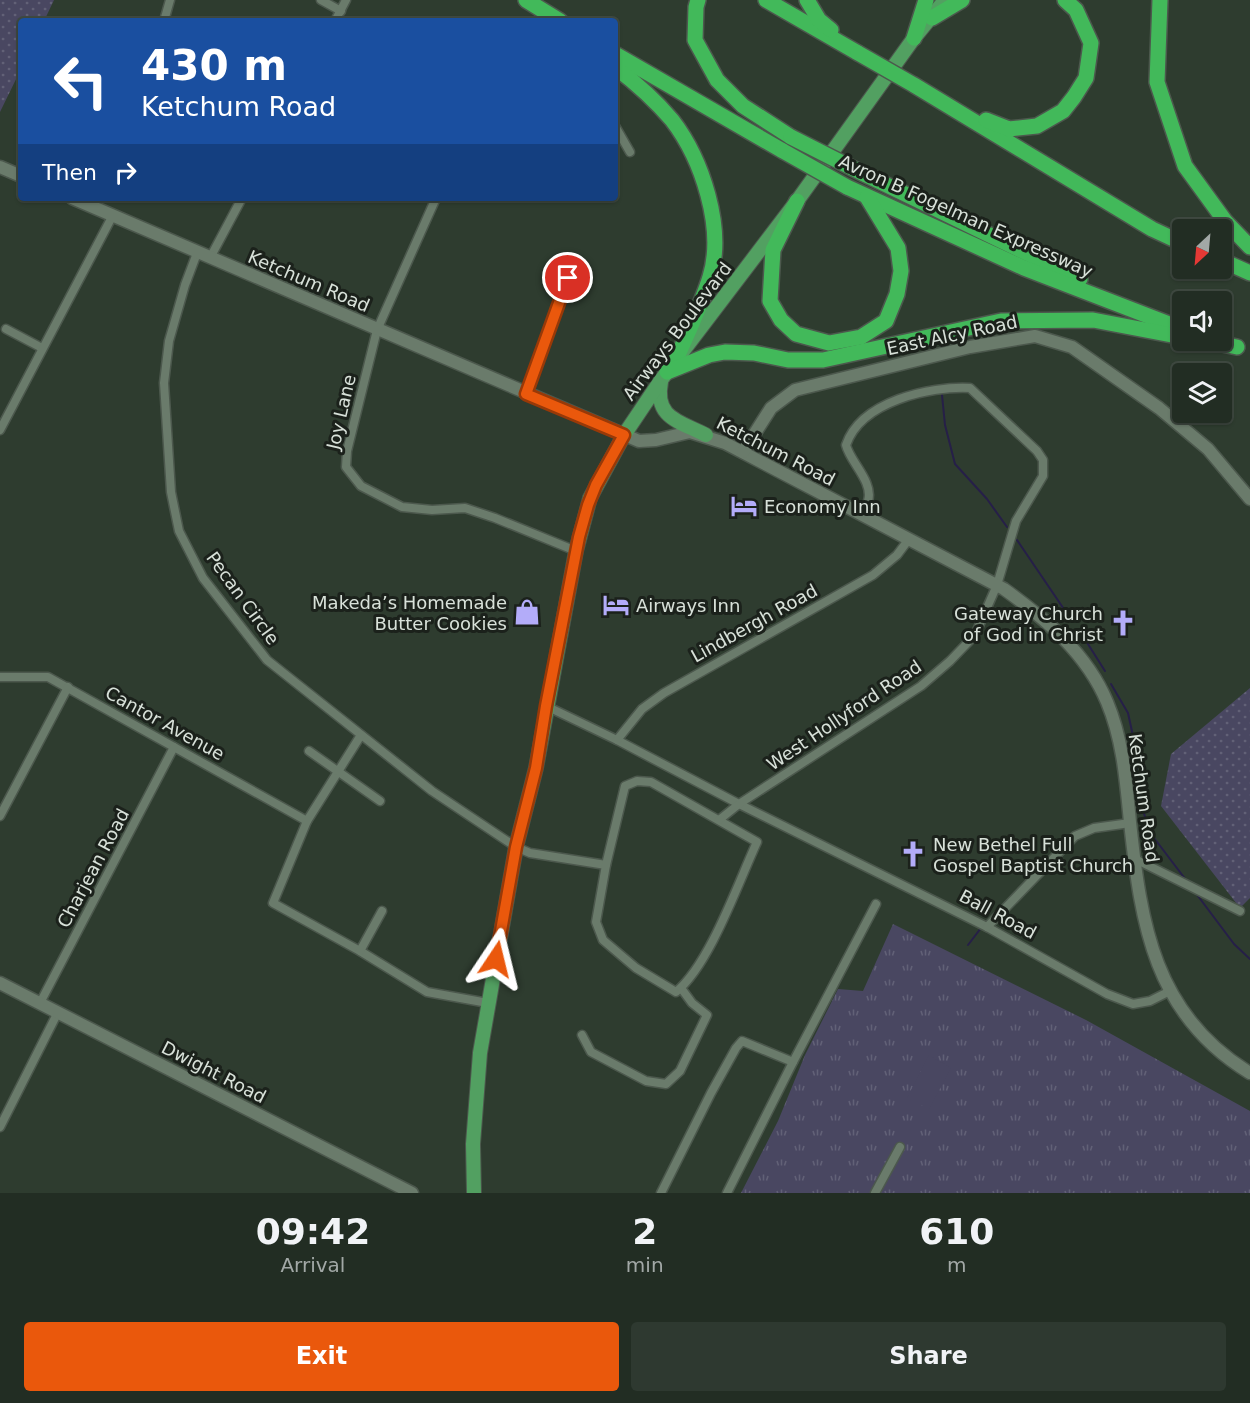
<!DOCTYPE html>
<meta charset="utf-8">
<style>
:root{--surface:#222d23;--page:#2e3930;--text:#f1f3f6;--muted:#a2a8a6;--line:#3f4941;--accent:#ea580c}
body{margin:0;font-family:"DejaVu Sans",sans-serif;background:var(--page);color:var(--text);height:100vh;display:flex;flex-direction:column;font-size:22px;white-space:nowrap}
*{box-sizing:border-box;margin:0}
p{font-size:20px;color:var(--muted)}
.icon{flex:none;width:33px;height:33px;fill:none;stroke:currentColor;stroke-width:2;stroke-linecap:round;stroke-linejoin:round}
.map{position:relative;height:1193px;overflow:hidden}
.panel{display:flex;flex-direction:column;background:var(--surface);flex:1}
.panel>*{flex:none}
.top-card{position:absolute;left:18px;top:18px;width:600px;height:183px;border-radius:6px;box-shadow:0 2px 4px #0004,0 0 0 2px var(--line);background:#1a4fa0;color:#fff;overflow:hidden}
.needle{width:39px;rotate:206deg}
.buttons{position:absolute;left:1172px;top:219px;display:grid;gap:12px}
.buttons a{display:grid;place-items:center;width:60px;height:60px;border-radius:6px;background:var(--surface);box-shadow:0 2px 4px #0004,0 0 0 2px var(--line);font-size:30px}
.pin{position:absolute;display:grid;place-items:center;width:51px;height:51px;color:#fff;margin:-26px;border:3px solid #fff;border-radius:50%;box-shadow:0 2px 6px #0007}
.me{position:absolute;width:66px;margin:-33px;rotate:10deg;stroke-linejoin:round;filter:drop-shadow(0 0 4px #0008)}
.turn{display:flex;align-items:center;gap:21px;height:126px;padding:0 24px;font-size:27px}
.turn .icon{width:78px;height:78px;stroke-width:2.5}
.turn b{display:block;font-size:42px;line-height:51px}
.then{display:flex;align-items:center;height:57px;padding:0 24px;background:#0003;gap:12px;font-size:22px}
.eta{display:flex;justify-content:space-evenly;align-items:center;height:102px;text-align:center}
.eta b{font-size:36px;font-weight:800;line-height:42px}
.action{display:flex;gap:12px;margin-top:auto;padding:12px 24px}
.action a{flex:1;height:69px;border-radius:6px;background:var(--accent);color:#fff;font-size:24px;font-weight:800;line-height:69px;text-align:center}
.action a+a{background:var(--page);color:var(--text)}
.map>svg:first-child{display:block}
</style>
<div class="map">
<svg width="1250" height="1193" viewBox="0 0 1250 1193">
<defs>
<pattern id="grass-tufts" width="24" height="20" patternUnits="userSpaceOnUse" patternTransform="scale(1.5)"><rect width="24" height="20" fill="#494761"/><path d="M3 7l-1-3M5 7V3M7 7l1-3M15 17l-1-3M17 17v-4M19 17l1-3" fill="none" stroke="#626177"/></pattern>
<pattern id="park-dots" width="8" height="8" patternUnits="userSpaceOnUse" patternTransform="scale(1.5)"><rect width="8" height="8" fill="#494761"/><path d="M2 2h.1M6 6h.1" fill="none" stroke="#626177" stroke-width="1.8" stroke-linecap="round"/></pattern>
</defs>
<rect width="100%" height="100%" fill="#2e3c2f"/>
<path fill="url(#grass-tufts)" d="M 893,924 L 1086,1020 L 1250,1111 L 1250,1193 L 741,1193 L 778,1121 L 805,1055 L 838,989 L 863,991 Z"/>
<g fill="url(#park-dots)">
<path d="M 0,0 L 54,0 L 44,21 L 21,21 L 21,69 L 0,112 Z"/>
<path d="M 1250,688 L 1250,898 L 1240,908 L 1161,806 L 1171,754 Z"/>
</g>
<path fill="#494761" d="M 929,1055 L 951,1068 L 929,1109 L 907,1098 Z"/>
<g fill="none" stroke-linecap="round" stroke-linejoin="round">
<g stroke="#261f48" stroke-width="2">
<path d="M 942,395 L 945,425 L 955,464 L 987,499 L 1007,527"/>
<path d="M 1017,540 L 1072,621"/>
<path d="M 1081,633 L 1105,671"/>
<path d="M 1111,684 L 1128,713 L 1133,736"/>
<path d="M 1133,737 L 1141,805 L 1151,834 L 1186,880"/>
<path d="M 1195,892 L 1234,944 L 1250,959"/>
<path d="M 985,924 L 1073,833"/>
<path d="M 968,945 L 981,928"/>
</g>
<g stroke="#4c584d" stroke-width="11">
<g id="street">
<path d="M 321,0 L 341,11"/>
<path d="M 164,21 L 170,0"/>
<path d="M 335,21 L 346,0"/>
<path d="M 615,126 L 630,152"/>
<path d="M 436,198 L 377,330 L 347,451 L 346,467 L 361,486 L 402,507 L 432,510 L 465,508 L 495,518 L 576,551"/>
<path d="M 197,253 L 185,285 L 169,341 L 164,383 L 171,492 L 179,531 L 203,578 L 267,660 L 432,791 L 516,847 L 530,853 L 606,865"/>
<path d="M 210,258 L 242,198"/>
<path d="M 6,329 L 42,348"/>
<path d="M 527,394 L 571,268"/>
<path d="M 0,430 L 113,215"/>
<path d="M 0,677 L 48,677 L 307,821"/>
<path d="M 546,706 L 617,740 L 739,804 L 987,927 L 1107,994 L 1133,1004 L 1150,1001 L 1170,991"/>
<path d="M 361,735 L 307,821 L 273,903 L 360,951 L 427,992 L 488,1003"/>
<path d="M 617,740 L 642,709 L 664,693 L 873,575 L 897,555 L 909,539"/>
<path d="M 309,751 L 380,801"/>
<path d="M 637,781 L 651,782 L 757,842 C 738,883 710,964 676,992 L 636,968 L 603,940 L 596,922 L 606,865 L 625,786 Z"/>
<path d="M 0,816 L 68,687"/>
<path d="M 719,820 L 739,804 L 921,686 L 950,661 L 975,635 L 997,585 L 1016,521 L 1043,476 L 1043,460 L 1037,451 L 970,388 C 930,386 861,401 846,445 C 850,462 874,482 868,501 C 867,505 864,510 862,514"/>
<path d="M 1135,859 L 1240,911"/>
<path d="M 987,927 L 1075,836 L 1094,828 L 1130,823"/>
<path d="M 360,951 L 382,911"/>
<path d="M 40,1003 L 174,747"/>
<path d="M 582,1035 L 591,1052 L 646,1081 L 666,1084 L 680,1071 L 707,1015 L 692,1003 L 681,988"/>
<path d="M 0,1127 L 58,1012"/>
<path d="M 661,1193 L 711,1093 L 736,1048 L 742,1041 L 793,1062"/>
<path d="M 727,1193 L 793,1062 L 876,904"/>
<path d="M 875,1193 L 900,1147"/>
</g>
</g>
<g stroke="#4c584d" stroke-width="15">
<g id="secondary">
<path d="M 0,167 L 21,176"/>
<path d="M 72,198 L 639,441 L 656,440 L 690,432 L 725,443 L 1004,589 C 1046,619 1087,654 1107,702 C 1123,740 1126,781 1130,822 C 1141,924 1154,1015 1250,1073"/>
<path d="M 743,452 L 771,408 L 795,390 L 970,347 L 1035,336 L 1072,347 L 1159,408 L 1208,449 L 1250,499"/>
<path d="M 0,983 L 412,1193"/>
</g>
</g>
<g stroke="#4c584d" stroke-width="16">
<g id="primary">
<path d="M 661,382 C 654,418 679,421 706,435"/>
<path d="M 474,1193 L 473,1144 L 480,1053 L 516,847 L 536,768 L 576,551 L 590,498 L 624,435 L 661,380 L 797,201 L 914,38 L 945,0"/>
</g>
</g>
<g stroke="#4c584d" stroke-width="18">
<g id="highway">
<path d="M 526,0 L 560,21"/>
<path d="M 698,0 L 696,7 L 695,40 L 717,80 L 743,106 L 791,137"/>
<path d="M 766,0 L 858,53"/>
<path d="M 807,0 L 819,20 L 831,30"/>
<path d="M 1160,0 L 1157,82 L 1185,166 L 1225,221 L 1250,247"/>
<path d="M 932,18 L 962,0"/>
<path d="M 914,38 L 926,0"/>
<path d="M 615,54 L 783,151"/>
<path d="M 615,67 C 636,83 655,100 672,120 C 702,159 725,228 710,277 C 701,306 687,334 675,362"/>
<path d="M 914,85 L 1152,229 L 1182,243"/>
<path d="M 986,120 L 1009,129 L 1037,126 L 1063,111 L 1074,97 L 1086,78 L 1091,43 L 1076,10 L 1065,0"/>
<path d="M 864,174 L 1080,279"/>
<path d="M 847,187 L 1024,268 L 1182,329"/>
<path d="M 797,201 L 773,250 L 770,301 L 781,320 L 796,334 L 829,343 L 861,337 L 886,321 L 897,294 L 901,271 L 898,248 L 867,197"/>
<path d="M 1221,260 L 1250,273"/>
<path d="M 1203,340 L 1237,347"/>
<path d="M 667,372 L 709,355 L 725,352 L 754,353 L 788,360 L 823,360 L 1001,321 L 1093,320 L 1182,337"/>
</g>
</g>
<use href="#street" stroke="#6a7b6b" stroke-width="8"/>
<use href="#secondary" stroke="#6a7b6b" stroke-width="12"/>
<use href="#primary" stroke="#52a061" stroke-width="14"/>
<use href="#highway" stroke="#42b95a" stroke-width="15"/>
<g stroke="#4c584d" stroke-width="18" stroke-linecap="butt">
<g id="highway-bridge">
<path d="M 858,53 L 914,85"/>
<path d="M 791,137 L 864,174"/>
<path d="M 783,151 L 847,187"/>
</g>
</g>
<use href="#highway-bridge" stroke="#42b95a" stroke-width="15"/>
</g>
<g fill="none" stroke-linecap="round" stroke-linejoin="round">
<g stroke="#983908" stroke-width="15">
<path id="route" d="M 496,959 L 516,847 L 536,768 L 546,706 L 579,537 L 588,505 L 596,485 L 624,435 L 526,394 L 568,278"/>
</g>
<use href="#route" stroke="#ea580c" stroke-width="10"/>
</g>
<defs>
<g id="hotel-bare" transform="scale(2.07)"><path d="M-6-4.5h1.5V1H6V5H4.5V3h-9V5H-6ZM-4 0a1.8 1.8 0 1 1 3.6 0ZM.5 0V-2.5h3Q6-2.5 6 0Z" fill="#b3acf9" stroke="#1b211b" stroke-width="2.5" paint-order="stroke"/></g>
<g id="shop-bare" transform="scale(2.07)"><path d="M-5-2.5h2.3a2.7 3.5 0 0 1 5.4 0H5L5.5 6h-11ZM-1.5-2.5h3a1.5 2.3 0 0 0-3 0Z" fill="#b3acf9" stroke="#1b211b" stroke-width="2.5" paint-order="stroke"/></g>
<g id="church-bare" transform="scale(2.07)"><path d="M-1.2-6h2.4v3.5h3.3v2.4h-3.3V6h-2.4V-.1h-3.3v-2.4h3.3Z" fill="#b3acf9" stroke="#1b211b" stroke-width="2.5" paint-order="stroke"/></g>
</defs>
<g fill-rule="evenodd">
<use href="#hotel-bare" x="744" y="506"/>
<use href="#hotel-bare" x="616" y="605"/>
<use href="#shop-bare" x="527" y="612"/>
<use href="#church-bare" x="1123" y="623"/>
<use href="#church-bare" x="913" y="854"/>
</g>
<g text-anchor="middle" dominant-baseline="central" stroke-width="6" stroke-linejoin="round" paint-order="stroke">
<g font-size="18" fill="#d8e1d9" stroke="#1b211b">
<text transform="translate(966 216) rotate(24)">Avron B Fogelman Expressway</text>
<text transform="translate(309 281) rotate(23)">Ketchum Road</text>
<text transform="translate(677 331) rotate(-53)">Airways Boulevard</text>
<text transform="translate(952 335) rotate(-12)">East Alcy Road</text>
<text transform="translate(341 412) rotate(-77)">Joy Lane</text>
<text transform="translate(776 451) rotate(27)">Ketchum Road</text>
<text transform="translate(243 598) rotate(54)">Pecan Circle</text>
<text transform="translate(754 623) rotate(-29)">Lindbergh Road</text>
<text transform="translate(844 715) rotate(-34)">West Hollyford Road</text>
<text transform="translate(165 723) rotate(29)">Cantor Avenue</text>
<text transform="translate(1144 798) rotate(82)">Ketchum Road</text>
<text transform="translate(93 868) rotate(-62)">Charjean Road</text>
<text transform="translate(998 914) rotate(28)">Ball Road</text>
<text transform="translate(214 1072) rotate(27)">Dwight Road</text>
</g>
<g font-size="18" fill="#d8e1d9" stroke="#1b211b" text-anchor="start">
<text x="764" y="506">Economy Inn</text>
<text x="507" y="602" text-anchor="end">Makeda’s Homemade<tspan x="507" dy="21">Butter Cookies</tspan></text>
<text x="636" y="605">Airways Inn</text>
<text x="1103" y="613" text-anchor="end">Gateway Church<tspan x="1103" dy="21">of God in Christ</tspan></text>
<text x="933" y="844">New Bethel Full<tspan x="933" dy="21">Gospel Baptist Church</tspan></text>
</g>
</g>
</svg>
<div class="buttons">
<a><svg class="needle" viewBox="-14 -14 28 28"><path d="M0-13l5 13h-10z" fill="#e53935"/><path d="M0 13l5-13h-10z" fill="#a2a8a6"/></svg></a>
<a><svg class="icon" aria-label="sound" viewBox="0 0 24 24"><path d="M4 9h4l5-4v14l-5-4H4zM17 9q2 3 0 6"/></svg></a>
<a><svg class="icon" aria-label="layers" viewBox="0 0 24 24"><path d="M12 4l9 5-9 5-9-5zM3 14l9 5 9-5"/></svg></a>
</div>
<div class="pin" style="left:568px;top:278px;background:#d93025"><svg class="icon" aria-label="arrive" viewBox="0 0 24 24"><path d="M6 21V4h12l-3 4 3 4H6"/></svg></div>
<svg class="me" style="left:496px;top:959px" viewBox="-20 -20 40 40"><path d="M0-17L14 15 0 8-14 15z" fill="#ea580c" stroke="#fff" stroke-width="4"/></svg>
<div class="top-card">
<div class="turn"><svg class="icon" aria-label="left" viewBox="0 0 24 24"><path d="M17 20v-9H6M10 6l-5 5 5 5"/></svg><div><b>430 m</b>Ketchum Road</div></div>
<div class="then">Then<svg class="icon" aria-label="right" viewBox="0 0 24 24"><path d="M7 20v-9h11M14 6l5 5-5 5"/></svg></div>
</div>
</div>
<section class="panel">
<div class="eta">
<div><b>09:42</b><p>Arrival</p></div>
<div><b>2</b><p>min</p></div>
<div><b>610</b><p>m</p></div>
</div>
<div class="action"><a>Exit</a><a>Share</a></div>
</section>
